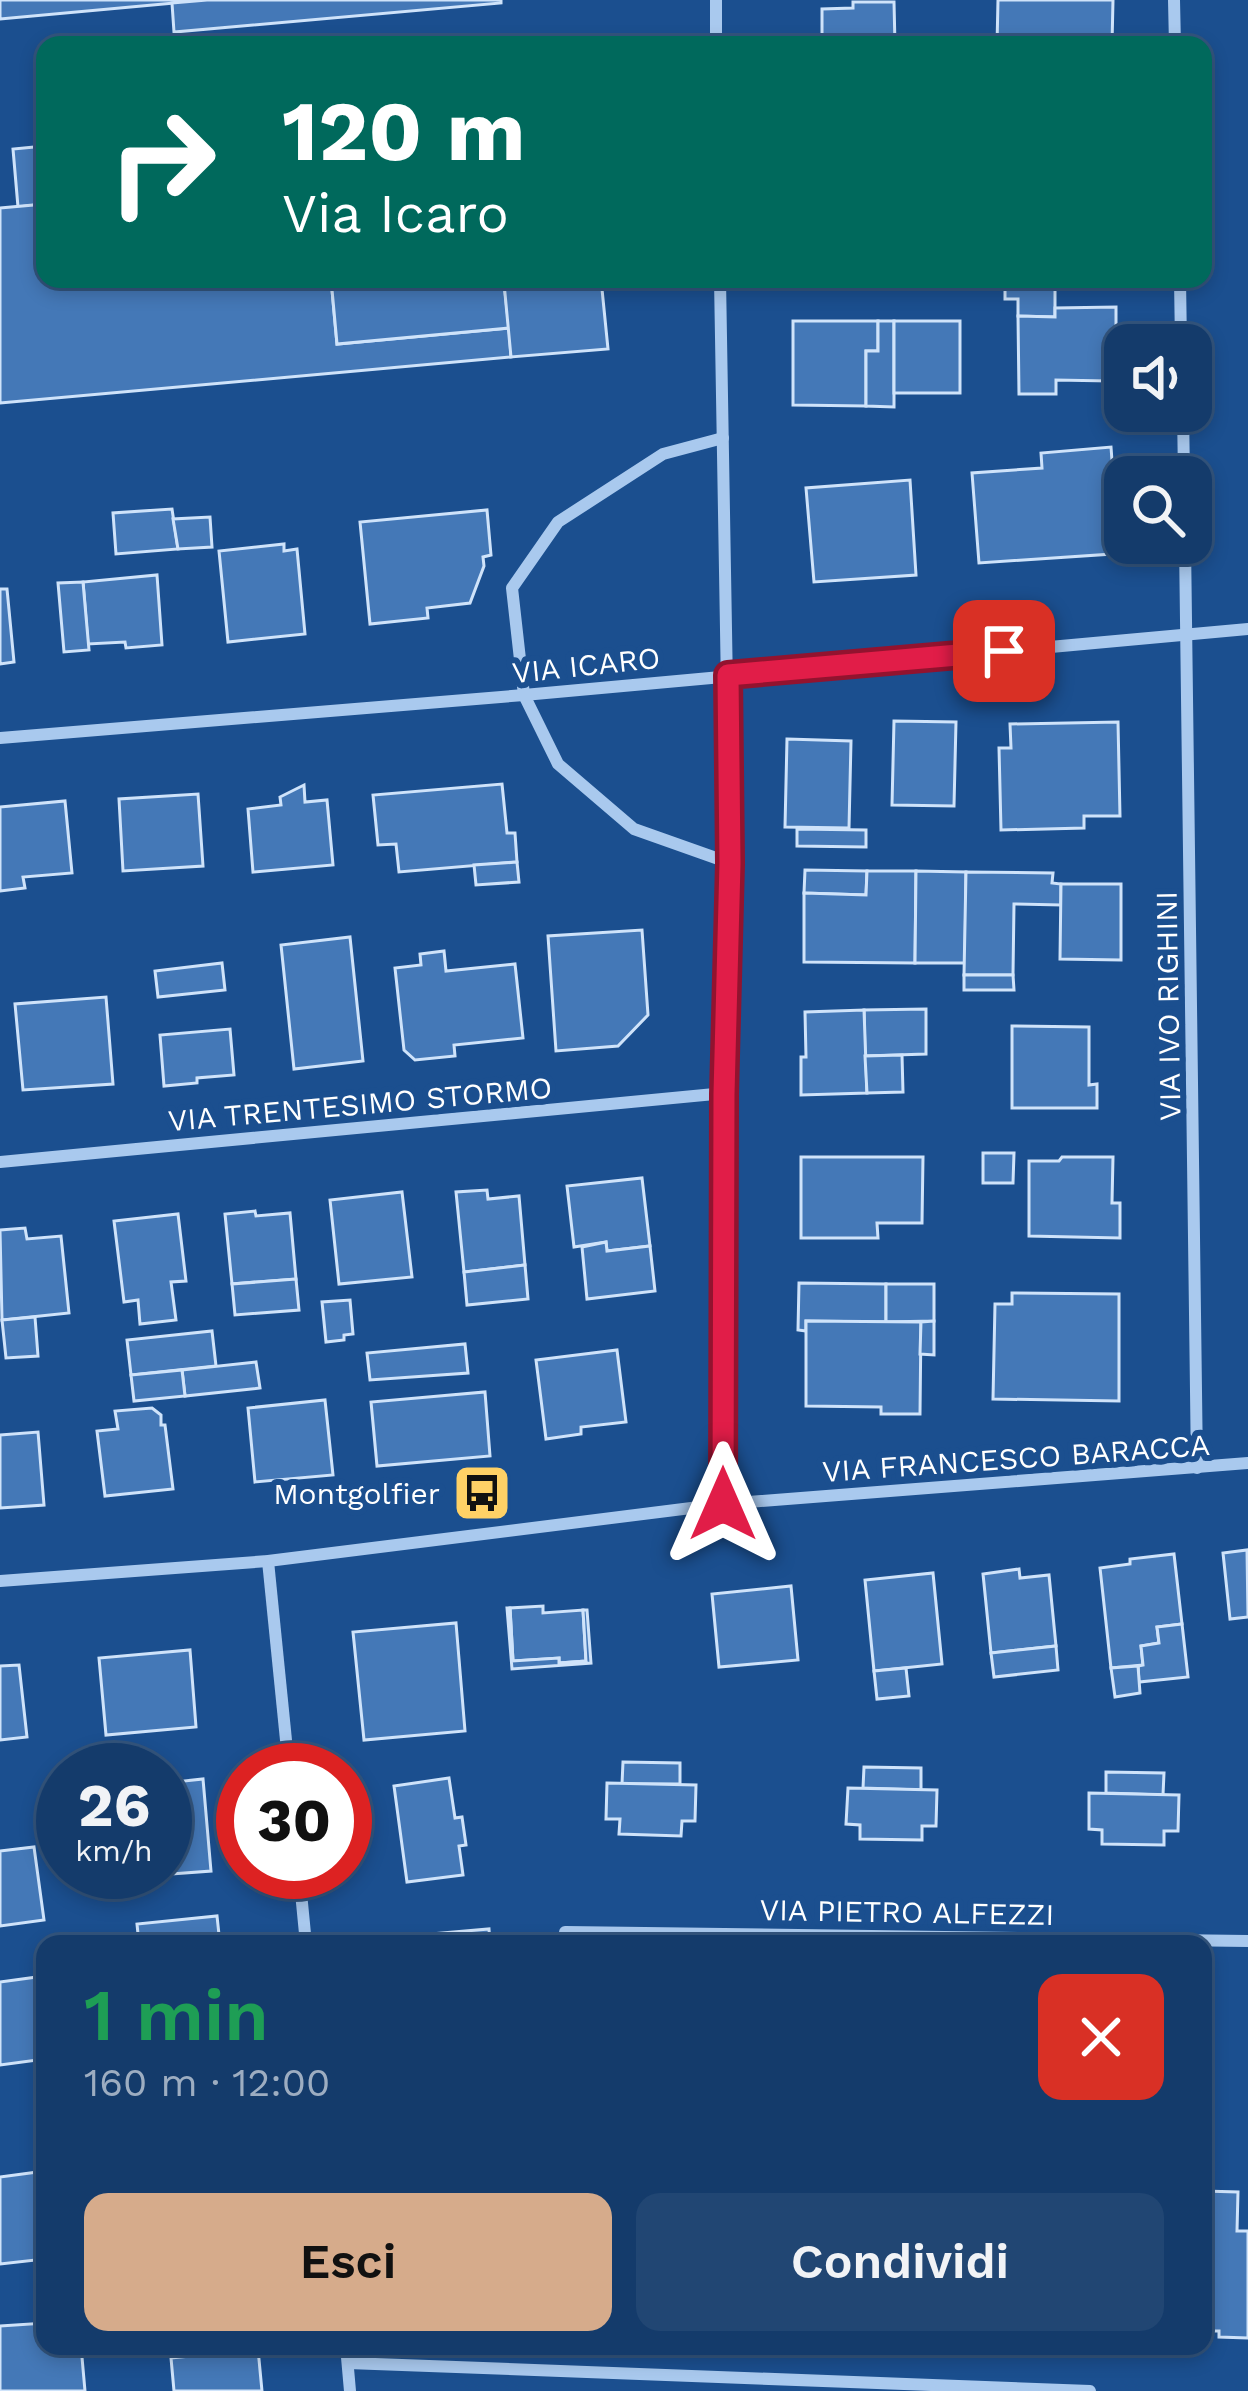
<!DOCTYPE html>
<html lang="it">
<meta charset="utf-8">
<style>
:root{--surface:#143b6b;--page:#214673;--text:#f1f3f6;--muted:#9dadc1;--line:#33557e;--accent:#d6ab8b}
body{margin:0;font-family:"Work Sans",sans-serif;background:var(--page);color:var(--text);height:100vh;display:flex;flex-direction:column;font-size:45px;white-space:nowrap}
*{box-sizing:border-box;margin:0}
p{font-size:39px;color:var(--muted)}
.icon{flex:none;width:66px;height:66px;fill:none;stroke:currentColor;stroke-width:2;stroke-linecap:round;stroke-linejoin:round}
.map{position:relative;flex:1;overflow:hidden}
.sheet{position:absolute;left:36px;top:1935px;width:1176px;height:420px;display:flex;flex-direction:column;background:var(--surface);border-radius:24px;box-shadow:0 6px 18px #0003,0 0 0 3px var(--line)}
.sheet>*{flex:none}
.banner{position:absolute;left:36px;top:36px;width:1176px;height:252px;border-radius:24px;box-shadow:0 6px 18px #0003,0 0 0 3px var(--line);background:#00695c;color:#fff;overflow:hidden}
.controls{position:absolute;left:1104px;top:324px;display:grid;gap:24px}
.controls a{display:grid;place-items:center;width:108px;height:108px;border-radius:24px;background:var(--surface);box-shadow:0 6px 18px #0003,0 0 0 3px var(--line);font-size:60px}
.speed{position:absolute;left:36px;top:1743px;display:flex;gap:24px;font-size:60px;font-weight:700;text-align:center}
.speed>*{display:grid;place-content:center;width:156px;height:156px;border-radius:50%;background:var(--surface);box-shadow:0 6px 18px #0003,0 0 0 3px var(--line);line-height:1}
.speed small{font-size:30px;font-weight:400}
.speed .limit{border:18px solid #d22;background:#fff;color:#111}
.pin{position:absolute;display:grid;place-items:center;width:102px;height:102px;color:#fff;margin:-51px;border-radius:24px;box-shadow:0 6px 18px #0006}
.me{position:absolute;width:132px;margin:-66px;rotate:0deg;stroke-linejoin:round;filter:drop-shadow(0 0 9px #0008)}
.turn{display:flex;align-items:center;gap:42px;height:252px;padding:0 48px;font-size:54px}
.turn .icon{width:156px;height:156px;stroke-width:2.5}
.turn b{display:block;font-size:84px;line-height:102px}
.round{display:grid;place-items:center;flex:none;width:126px;height:126px;border-radius:24px;background:var(--page)}
.summary{display:flex;align-items:center;justify-content:space-between;height:204px;padding:0 48px}
h1{font-size:72px;font-weight:600;line-height:90px;color:#1e9e55}
.primary-button{display:flex;gap:24px;margin-top:auto;padding:24px 48px}
.primary-button a{flex:1;height:138px;border-radius:24px;background:var(--accent);color:#111;font-size:48px;font-weight:600;line-height:138px;text-align:center}
.primary-button a+a{background:var(--page);color:var(--text)}
.map>svg:first-child{display:block}
</style>
<div class="map">
<svg width="1248" height="2391" viewBox="0 0 1248 2391">
<rect width="100%" height="100%" fill="#1b4f8f"/>
<g fill="#4478b7" stroke="#cfe3fa" stroke-width="3">
<path d="M 0,0 L 207,0 L 0,19 Z"/>
<path d="M 207,0 L 501,0 L 501,3 L 174,32 L 172,3 Z"/>
<path d="M 998,0 L 1113,0 L 1112,45 L 997,45 Z"/>
<path d="M 853,2 L 894,2 L 895,45 L 817,45 L 822,43 L 822,9 L 853,8 Z"/>
<path d="M 45,146 L 45,204 L 18,207 L 13,149 Z"/>
<path d="M 45,204 L 45,279 L 331,279 L 337,344 L 509,328 L 511,357 L 0,403 L 0,208 Z"/>
<path d="M 331,279 L 482,279 L 482,285 L 504,283 L 509,328 L 337,344 Z"/>
<path d="M 526,279 L 601,279 L 608,349 L 511,357 L 504,283 L 526,281 Z"/>
<path d="M 1005,279 L 1055,279 L 1055,317 L 1018,316 L 1018,299 L 1005,299 Z"/>
<path d="M 1116,307 L 1116,338 L 1109,337 L 1109,381 L 1056,380 L 1056,394 L 1019,394 L 1018,316 L 1055,317 L 1055,308 Z"/>
<path d="M 793,321 L 878,321 L 878,351 L 866,351 L 866,406 L 793,405 Z"/>
<path d="M 878,321 L 894,321 L 894,407 L 866,406 L 866,351 L 878,351 Z"/>
<rect x="894" y="321" width="66" height="72"/>
<path d="M 1111,447 L 1115,502 L 1109,502 L 1112,554 L 979,563 L 972,473 L 1042,468 L 1041,453 Z"/>
<path d="M 910,480 L 916,575 L 814,582 L 806,488 Z"/>
<path d="M 172,509 L 178,549 L 116,554 L 113,513 Z"/>
<path d="M 487,510 L 491,555 L 483,557 L 484,566 L 470,603 L 427,608 L 428,618 L 370,624 L 360,522 Z"/>
<path d="M 210,517 L 212,547 L 178,549 L 173,519 Z"/>
<path d="M 284,544 L 284,551 L 297,549 L 305,634 L 228,642 L 219,551 Z"/>
<path d="M 157,575 L 162,645 L 126,648 L 125,642 L 88,644 L 83,582 Z"/>
<path d="M 83,582 L 89,650 L 64,652 L 58,583 Z"/>
<path d="M 0,589 L 7,589 L 14,662 L 0,664 Z"/>
<path d="M 894,721 L 956,722 L 954,806 L 892,805 Z"/>
<path d="M 1118,722 L 1120,816 L 1084,816 L 1084,828 L 1001,830 L 999,748 L 1011,748 L 1010,724 Z"/>
<path d="M 787,739 L 851,741 L 849,828 L 785,827 Z"/>
<path d="M 502,784 L 507,833 L 515,833 L 517,862 L 399,872 L 396,844 L 378,845 L 373,795 Z"/>
<path d="M 304,785 L 305,802 L 327,800 L 333,865 L 253,872 L 248,809 L 281,805 L 280,797 Z"/>
<path d="M 198,794 L 203,866 L 123,871 L 119,799 Z"/>
<path d="M 65,801 L 72,873 L 23,877 L 25,888 L 0,891 L 0,807 Z"/>
<path d="M 797,829 L 866,830 L 866,847 L 797,846 Z"/>
<path d="M 517,862 L 519,882 L 476,885 L 474,865 Z"/>
<path d="M 805,870 L 867,871 L 866,895 L 804,893 Z"/>
<path d="M 867,871 L 916,871 L 915,963 L 804,962 L 804,893 L 866,895 Z"/>
<path d="M 916,871 L 966,872 L 965,963 L 915,963 Z"/>
<path d="M 966,872 L 1053,873 L 1052,883 L 1061,884 L 1061,905 L 1014,904 L 1013,975 L 964,975 Z"/>
<path d="M 1061,884 L 1121,884 L 1121,960 L 1060,959 Z"/>
<path d="M 642,930 L 648,1015 L 618,1046 L 556,1051 L 548,936 Z"/>
<path d="M 350,937 L 363,1061 L 294,1069 L 281,945 Z"/>
<path d="M 444,951 L 446,971 L 515,964 L 523,1038 L 454,1045 L 455,1056 L 415,1060 L 404,1050 L 395,968 L 421,965 L 420,954 Z"/>
<path d="M 222,963 L 225,990 L 158,997 L 155,971 Z"/>
<path d="M 964,975 L 1013,975 L 1014,990 L 964,990 Z"/>
<path d="M 106,997 L 113,1084 L 23,1090 L 15,1004 Z"/>
<path d="M 926,1009 L 926,1054 L 865,1056 L 864,1010 Z"/>
<path d="M 864,1010 L 867,1093 L 801,1095 L 801,1057 L 806,1057 L 805,1012 Z"/>
<path d="M 1012,1026 L 1089,1027 L 1089,1085 L 1097,1084 L 1097,1108 L 1012,1108 Z"/>
<path d="M 230,1029 L 234,1075 L 197,1078 L 197,1083 L 164,1086 L 160,1035 Z"/>
<path d="M 902,1055 L 903,1092 L 867,1093 L 865,1056 Z"/>
<path d="M 983,1153 L 1014,1153 L 1013,1183 L 983,1183 Z"/>
<path d="M 801,1157 L 923,1157 L 922,1223 L 877,1223 L 878,1238 L 801,1238 Z"/>
<path d="M 1062,1157 L 1113,1157 L 1112,1203 L 1120,1203 L 1120,1238 L 1029,1236 L 1029,1161 L 1059,1161 Z"/>
<path d="M 642,1178 L 650,1246 L 607,1251 L 606,1242 L 574,1247 L 567,1186 Z"/>
<path d="M 487,1190 L 488,1199 L 519,1196 L 525,1265 L 464,1272 L 456,1192 Z"/>
<path d="M 402,1192 L 412,1277 L 339,1284 L 330,1200 Z"/>
<path d="M 255,1211 L 256,1216 L 290,1213 L 296,1279 L 232,1284 L 225,1214 Z"/>
<path d="M 178,1214 L 186,1281 L 171,1282 L 176,1320 L 140,1324 L 138,1300 L 124,1302 L 114,1221 Z"/>
<path d="M 25,1228 L 27,1239 L 61,1236 L 69,1313 L 2,1320 L 0,1230 Z"/>
<path d="M 606,1242 L 607,1251 L 650,1246 L 655,1291 L 587,1299 L 582,1247 Z"/>
<path d="M 525,1265 L 528,1299 L 467,1305 L 464,1272 Z"/>
<path d="M 296,1279 L 299,1310 L 235,1315 L 232,1284 Z"/>
<path d="M 799,1283 L 886,1284 L 886,1322 L 806,1321 L 806,1331 L 798,1330 Z"/>
<path d="M 886,1284 L 934,1284 L 934,1321 L 886,1322 Z"/>
<path d="M 1012,1293 L 1119,1294 L 1119,1401 L 993,1399 L 995,1304 L 1012,1304 Z"/>
<path d="M 350,1300 L 353,1334 L 344,1335 L 344,1340 L 326,1342 L 322,1302 Z"/>
<path d="M 35,1317 L 38,1356 L 6,1358 L 2,1320 Z"/>
<path d="M 806,1321 L 921,1322 L 920,1414 L 881,1414 L 881,1407 L 806,1406 Z"/>
<path d="M 934,1321 L 934,1355 L 920,1354 L 921,1322 Z"/>
<path d="M 212,1331 L 216,1366 L 131,1375 L 127,1340 Z"/>
<path d="M 465,1344 L 468,1373 L 370,1380 L 367,1353 Z"/>
<path d="M 617,1350 L 626,1422 L 581,1427 L 581,1434 L 546,1439 L 536,1360 Z"/>
<path d="M 256,1362 L 260,1388 L 185,1396 L 182,1370 Z"/>
<path d="M 182,1370 L 185,1396 L 134,1401 L 131,1375 Z"/>
<path d="M 485,1392 L 490,1456 L 377,1466 L 371,1402 Z"/>
<path d="M 325,1400 L 333,1475 L 255,1482 L 248,1408 Z"/>
<path d="M 152,1408 L 161,1415 L 161,1425 L 165,1425 L 173,1489 L 105,1496 L 97,1431 L 118,1429 L 115,1411 Z"/>
<path d="M 38,1432 L 44,1505 L 0,1508 L 0,1435 Z"/>
<path d="M 1247,1550 L 1248,1617 L 1230,1619 L 1223,1553 Z"/>
<path d="M 1174,1554 L 1182,1624 L 1157,1627 L 1159,1643 L 1141,1646 L 1143,1665 L 1111,1668 L 1100,1568 L 1130,1564 L 1130,1559 Z"/>
<path d="M 1019,1569 L 1020,1578 L 1049,1575 L 1056,1646 L 991,1653 L 983,1574 Z"/>
<path d="M 933,1573 L 942,1664 L 874,1671 L 865,1580 Z"/>
<path d="M 791,1586 L 798,1660 L 719,1667 L 712,1594 Z"/>
<path d="M 543,1606 L 543,1613 L 583,1610 L 586,1661 L 559,1663 L 559,1658 L 513,1661 L 510,1608 Z"/>
<path d="M 507,1608 L 510,1608 L 513,1661 L 559,1658 L 559,1663 L 586,1661 L 583,1610 L 587,1610 L 591,1663 L 512,1669 Z"/>
<path d="M 456,1623 L 465,1731 L 364,1740 L 353,1632 Z"/>
<path d="M 1182,1624 L 1188,1677 L 1139,1682 L 1138,1666 L 1143,1665 L 1141,1646 L 1159,1643 L 1157,1627 Z"/>
<path d="M 1056,1646 L 1058,1670 L 994,1677 L 991,1653 Z"/>
<path d="M 190,1650 L 196,1727 L 106,1735 L 99,1658 Z"/>
<path d="M 19,1665 L 27,1737 L 0,1740 L 0,1666 Z"/>
<path d="M 1138,1666 L 1140,1693 L 1115,1697 L 1111,1668 Z"/>
<path d="M 906,1668 L 909,1696 L 877,1699 L 874,1671 Z"/>
<path d="M 623,1762 L 680,1763 L 680,1784 L 622,1784 Z"/>
<path d="M 864,1767 L 921,1768 L 921,1790 L 863,1788 Z"/>
<path d="M 1106,1772 L 1164,1773 L 1163,1795 L 1106,1793 Z"/>
<path d="M 449,1778 L 455,1818 L 462,1817 L 466,1845 L 459,1846 L 463,1875 L 407,1882 L 394,1786 Z"/>
<path d="M 203,1779 L 211,1871 L 131,1877 L 130,1872 L 165,1872 L 165,1783 Z"/>
<path d="M 607,1783 L 696,1785 L 695,1821 L 682,1821 L 681,1836 L 619,1834 L 620,1819 L 606,1819 Z"/>
<path d="M 848,1788 L 937,1790 L 936,1826 L 922,1826 L 922,1840 L 860,1839 L 860,1825 L 846,1824 Z"/>
<path d="M 1089,1793 L 1179,1795 L 1178,1831 L 1164,1831 L 1164,1845 L 1102,1844 L 1102,1830 L 1089,1829 Z"/>
<path d="M 34,1847 L 44,1920 L 0,1926 L 0,1851 Z"/>
<path d="M 217,1916 L 220,1944 L 139,1944 L 137,1924 Z"/>
<path d="M 489,1929 L 490,1944 L 385,1944 L 384,1938 Z"/>
<path d="M 37,1977 L 45,2059 L 0,2065 L 0,1982 Z"/>
<path d="M 45,2171 L 45,2259 L 0,2264 L 0,2177 Z"/>
<path d="M 1203,2191 L 1238,2192 L 1237,2231 L 1248,2231 L 1248,2338 L 1219,2337 L 1219,2331 L 1207,2331 L 1206,2337 L 1203,2337 Z"/>
<path d="M 45,2323 L 45,2346 L 81,2346 L 85,2391 L 0,2391 L 0,2326 Z"/>
<path d="M 258,2349 L 262,2391 L 174,2391 L 171,2358 Z"/>
</g>
<g fill="none" stroke-linecap="round" stroke-linejoin="round">
<g stroke="#a9c9ee" stroke-width="12">
<path d="M 716,0 L 716,45"/>
<path d="M 1174,0 L 1175,45"/>
<path d="M 720,279 L 730,863 L 725,1093 L 723,1504"/>
<path d="M 1180,279 L 1181,345"/>
<path d="M 1183,411 L 1184,477"/>
<path d="M 723,438 L 663,454 L 558,522 L 512,588 L 524,695 L 558,764 L 634,829 L 730,863"/>
<path d="M 1185,543 L 1197,1468"/>
<path d="M 0,738 L 524,695 L 1248,629"/>
<path d="M 0,1162 L 725,1093"/>
<path d="M 268,1561 L 289,1770"/>
<path d="M 0,1581 L 268,1561 L 723,1504 L 1248,1463"/>
<path d="M 299,1872 L 306,1944"/>
<path d="M 565,1932 L 1248,1941"/>
<path d="M 346,2346 L 350,2391"/>
<path d="M 348,2363 L 1090,2391"/>
</g>
</g>
<g fill="none" stroke-linecap="round" stroke-linejoin="round">
<g stroke="#92132f" stroke-width="30">
<path id="route" d="M 723,1504 L 724,1094 L 730,863 L 728,675 L 1004,651"/>
</g>
<use href="#route" stroke="#e11d48" stroke-width="21"/>
</g>
<defs>
<g id="bus-square" transform="scale(3)"><rect x="-9" y="-9" width="18" height="18" rx="4" fill="#ffd166" stroke="#1b4f8f"/><path d="M-5-6H5V4H4V6H2V4H-2V6H-4V4H-5ZM-3.5-4V0h7V-4ZM-3.5 1.2v1.5H-2V1.2ZM2 1.2v1.5H3.5V1.2Z" fill="#111"/></g>
</defs>
<g fill-rule="evenodd">
<use href="#bus-square" x="482" y="1493"/>
</g>
<g text-anchor="middle" dominant-baseline="central" stroke-width="12" stroke-linejoin="round" paint-order="stroke">
<g font-size="30" fill="#fff" stroke="#1b4f8f">
<text transform="translate(586 665) rotate(-6)">VIA ICARO</text>
<text transform="translate(1168 1006) rotate(-91)">VIA IVO RIGHINI</text>
<text transform="translate(360 1104) rotate(-5)">VIA TRENTESIMO STORMO</text>
<text transform="translate(1016 1458) rotate(-4)">VIA FRANCESCO BARACCA</text>
<text transform="translate(907 1912) rotate(1)">VIA PIETRO ALFEZZI</text>
</g>
<g font-size="30" fill="#fff" stroke="#1b4f8f" text-anchor="end">
<text x="440" y="1493">Montgolfier</text>
</g>
</g>
</svg>
<div class="controls">
<a><svg class="icon" aria-label="sound" viewBox="0 0 24 24"><path d="M4 9h4l5-4v14l-5-4H4zM17 9q2 3 0 6"/></svg></a>
<a><svg class="icon" aria-label="search" viewBox="0 0 24 24"><circle cx="10" cy="10" r="6"/><path d="M15 15l6 6"/></svg></a>
</div>
<div class="speed"><div>26<small>km/h</small></div><div class="limit">30</div></div>
<div class="pin" style="left:1004px;top:651px;background:#d93025"><svg class="icon" aria-label="arrive" viewBox="0 0 24 24"><path d="M6 21V4h12l-3 4 3 4H6"/></svg></div>
<svg class="me" style="left:723px;top:1504px" viewBox="-20 -20 40 40"><path d="M0-17L14 15 0 8-14 15z" fill="#e11d48" stroke="#fff" stroke-width="4"/></svg>
<div class="banner">
<div class="turn"><svg class="icon" aria-label="right" viewBox="0 0 24 24"><path d="M7 20v-9h11M14 6l5 5-5 5"/></svg><div><b>120 m</b>Via Icaro</div></div>
</div>
<section class="sheet">
<div class="summary"><div><h1>1 min</h1><p>160 m · 12:00</p></div><a class="round" style="background:#d93025;color:#fff"><svg class="icon" aria-label="close" viewBox="0 0 24 24"><path d="M6 6l12 12M18 6L6 18"/></svg></a></div>
<div class="primary-button"><a>Esci</a><a>Condividi</a></div>
</section>
</div>
